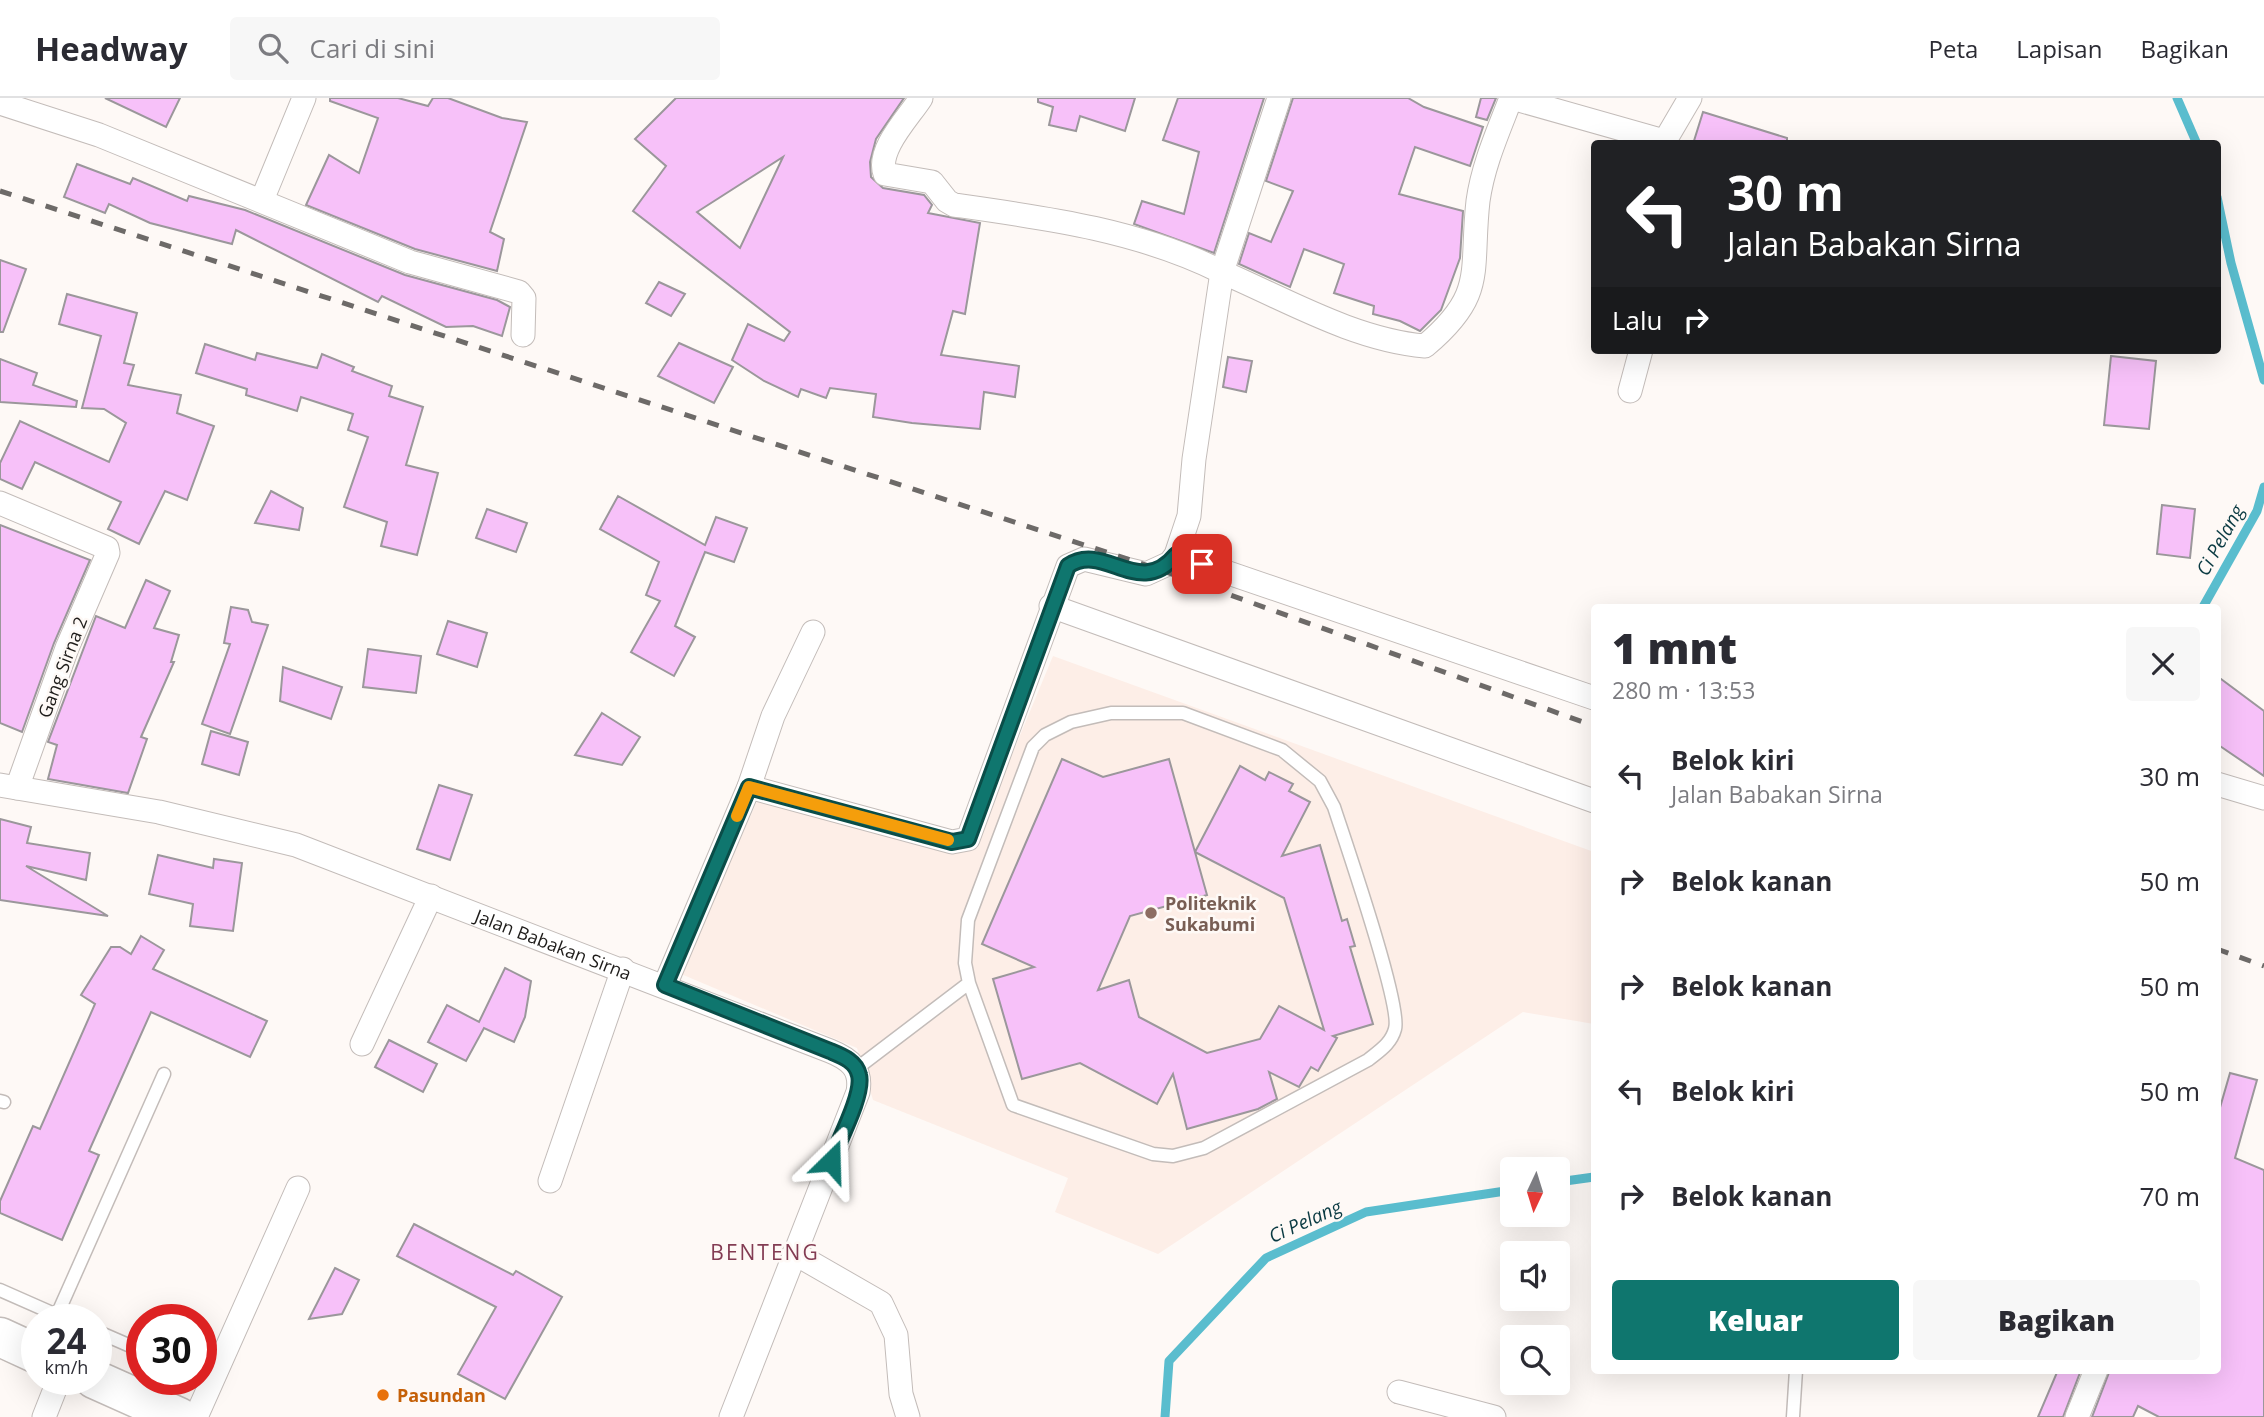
<!DOCTYPE html>
<html lang="id">
<meta charset="utf-8">
<style>
:root{--surface:#fff;--page:#f7f7f7;--text:#2b2b33;--muted:#7c7c81;--line:#e1e1e2;--accent:#0f766e}
body{margin:0;font-family:"Open Sans",sans-serif;background:var(--page);color:var(--text);height:100vh;display:flex;flex-direction:column;font-size:26px;white-space:nowrap}
*{box-sizing:border-box;margin:0}
p{font-size:23px;color:var(--muted)}
.icon{flex:none;width:38px;height:38px;fill:none;stroke:currentColor;stroke-width:2;stroke-linecap:round;stroke-linejoin:round}
.map{position:relative;flex:1;overflow:hidden}
.side{position:absolute;left:1591px;top:506px;width:630px;height:770px;display:flex;flex-direction:column;background:var(--surface);border-radius:7px;box-shadow:0 7px 28px #0002}
.side>*{flex:none}
.guide{position:absolute;left:1591px;top:42px;width:630px;height:214px;border-radius:7px;box-shadow:0 7px 28px #0002;background:#202124;color:#fff;overflow:hidden}
.needle{width:46px;rotate:184deg}
.tools{position:absolute;left:1500px;top:1059px;display:grid;gap:14px}
.tools a{display:grid;place-items:center;width:70px;height:70px;border-radius:7px;background:var(--surface);box-shadow:0 7px 28px #0002;font-size:35px}
.speed{position:absolute;left:21px;top:1206px;display:flex;gap:14px;font-size:35px;font-weight:700;text-align:center}
.speed>*{display:grid;place-content:center;width:91px;height:91px;border-radius:50%;background:var(--surface);box-shadow:0 7px 28px #0002;line-height:1}
.speed small{font-size:18px;font-weight:400}
.speed .limit{border:10px solid #d22;background:#fff;color:#111}
.pin{position:absolute;display:grid;place-items:center;width:60px;height:60px;color:#fff;margin:-30px;border-radius:14px;box-shadow:0 4px 10px #0006}
.me{position:absolute;width:77px;margin:-38px;rotate:22deg;stroke-linejoin:round;filter:drop-shadow(0 0 5px #0008)}
.turn{display:flex;align-items:center;gap:24px;height:147px;padding:0 21px;font-size:32px}
.turn .icon{width:91px;height:91px;stroke-width:2.5}
.turn b{display:block;font-size:49px;line-height:60px}
.then{display:flex;align-items:center;height:66px;padding:0 21px;background:#0003;gap:14px;font-size:26px}
.round{display:grid;place-items:center;flex:none;width:74px;height:74px;border-radius:7px;background:var(--page)}
.summary{display:flex;align-items:center;justify-content:space-between;height:119px;padding:0 21px}
h1{font-size:42px;font-weight:800;line-height:52px}
.button{display:flex;gap:14px;margin-top:auto;padding:14px 21px}
.button a{flex:1;height:80px;border-radius:7px;background:var(--accent);color:#fff;font-size:28px;font-weight:800;line-height:80px;text-align:center}
.button a+a{background:var(--page);color:var(--text)}
ul{padding:0;list-style:none}
li{display:flex;align-items:center;gap:21px;height:105px;padding:0 21px}
li div{flex:1}
li b{display:block;font-size:26px}
li em{font-style:normal}
header{display:flex;align-items:center;gap:42px;box-sizing:border-box;height:98px;padding:0 35px;background:var(--surface);border-bottom:2px solid var(--line)}
header strong{font-size:33px}
nav{display:flex;gap:38px;margin-inline-start:auto;font-size:24px}
.search{width:490px;height:63px;background:var(--page);display:flex;align-items:center;gap:18px;box-sizing:border-box;padding:0 24px;border-radius:7px;color:var(--muted);font-size:26px}
.map>svg:first-child{display:block}
</style>
<header>
<strong>Headway</strong>
<div class="search"><svg class="icon" aria-label="search" viewBox="0 0 24 24"><circle cx="10" cy="10" r="6"/><path d="M15 15l6 6"/></svg>Cari di sini</div>
<nav><a>Peta</a><a>Lapisan</a><a>Bagikan</a></nav>
</header>
<div class="map">
<svg width="2264" height="1319" viewBox="0 0 2264 1319">
<rect width="100%" height="100%" fill="#fef9f6"/>
<path fill="#fdeee7" d="M 1053,558 L 1594,754 L 1594,926 L 1523,914 L 1158,1156 L 1055,1114 L 1068,1080 L 873,1002 L 857,950 L 681,876 L 766,683 L 977,741 Z"/>
<g fill="none" stroke-linecap="round" stroke-linejoin="round">
<g stroke="#5abdce" stroke-width="9">
<path d="M 2177,0 L 2197,46"/>
<path d="M 2217,99 L 2231,165 L 2264,282"/>
<path d="M 2203,509 L 2257,413 L 2264,389"/>
<path d="M 1558,1084 L 1594,1079"/>
<path d="M 1165,1319 L 1169,1263 L 1266,1160 L 1366,1114 L 1512,1092"/>
</g>
</g>
<g fill="#f7c1f9" stroke="#9b979b" stroke-width="2" fill-rule="evenodd">
<path d="M 105,0 L 180,0 L 166,29 Z"/>
<path d="M 330,0 L 398,0 L 428,8 L 433,0 L 448,0 L 502,20 L 527,24 L 490,134 L 504,141 L 497,173 L 415,151 L 306,107 L 329,57 L 359,75 L 378,20 L 330,3 Z"/>
<path d="M 676,0 L 904,0 L 876,41 L 870,64 L 871,79 L 883,90 L 924,97 L 932,107 L 928,115 L 980,125 L 965,216 L 953,213 L 941,257 L 1019,268 L 1015,299 L 984,294 L 980,331 L 912,325 L 873,319 L 876,296 L 830,290 L 826,300 L 801,291 L 798,299 L 764,283 L 732,262 L 748,226 L 784,243 L 790,234 L 633,113 L 666,68 L 635,41 ZM 783,59 L 740,150 L 697,114 Z"/>
<path d="M 1038,0 L 1135,0 L 1125,33 L 1080,18 L 1076,33 L 1049,27 L 1053,9 L 1038,4 Z"/>
<path d="M 1178,0 L 1264,0 L 1214,155 L 1134,126 L 1142,103 L 1184,116 L 1199,54 L 1163,42 Z"/>
<path d="M 1293,0 L 1408,0 L 1424,9 L 1483,29 L 1470,68 L 1415,49 L 1399,96 L 1463,113 L 1460,160 L 1441,212 L 1420,233 L 1400,223 L 1373,216 L 1374,208 L 1334,195 L 1344,166 L 1304,151 L 1290,189 L 1239,166 L 1249,135 L 1271,144 L 1293,93 L 1266,83 Z"/>
<path d="M 1481,0 L 1496,0 L 1487,22 L 1476,19 Z"/>
<path d="M 1703,14 L 1787,40 L 1787,46 L 1693,46 Z"/>
<path d="M 77,66 L 130,86 L 133,80 L 187,103 L 189,98 L 245,112 L 405,177 L 497,202 L 510,209 L 502,238 L 473,228 L 446,229 L 382,198 L 378,204 L 236,132 L 232,146 L 150,125 L 109,106 L 105,115 L 64,99 Z"/>
<path d="M 0,162 L 26,171 L 3,234 L 0,234 Z"/>
<path d="M 659,184 L 685,196 L 671,218 L 646,205 Z"/>
<path d="M 67,196 L 137,215 L 124,265 L 134,267 L 128,287 L 181,297 L 177,315 L 214,328 L 187,402 L 165,393 L 139,446 L 108,431 L 121,404 L 35,364 L 22,391 L 0,381 L 0,365 L 20,323 L 109,364 L 126,325 L 104,311 L 82,310 L 101,238 L 59,226 Z"/>
<path d="M 679,245 L 733,269 L 714,305 L 658,278 Z"/>
<path d="M 205,246 L 255,262 L 257,255 L 317,270 L 322,256 L 354,269 L 352,273 L 392,288 L 389,298 L 423,309 L 406,367 L 438,375 L 417,457 L 381,448 L 387,424 L 344,409 L 368,339 L 348,332 L 353,316 L 301,299 L 297,313 L 246,297 L 247,291 L 196,275 Z"/>
<path d="M 2111,258 L 2156,263 L 2149,331 L 2104,327 Z"/>
<path d="M 1228,259 L 1252,263 L 1246,294 L 1223,289 Z"/>
<path d="M 0,261 L 37,275 L 33,287 L 77,303 L 76,309 L 0,304 Z"/>
<path d="M 271,393 L 303,410 L 299,432 L 255,425 Z"/>
<path d="M 618,398 L 705,447 L 716,419 L 747,430 L 734,464 L 705,454 L 675,528 L 695,539 L 674,578 L 631,554 L 660,503 L 646,497 L 659,464 L 600,431 Z"/>
<path d="M 2162,407 L 2195,411 L 2190,460 L 2157,456 Z"/>
<path d="M 487,411 L 527,425 L 516,454 L 476,440 Z"/>
<path d="M 0,427 L 90,462 L 54,545 L 22,634 L 0,625 Z"/>
<path d="M 146,482 L 170,493 L 154,530 L 179,537 L 171,564 L 174,564 L 141,639 L 147,641 L 128,695 L 48,681 L 57,647 L 48,644 L 96,518 L 125,530 Z"/>
<path d="M 231,509 L 248,512 L 252,524 L 268,527 L 230,636 L 202,626 L 230,546 L 224,545 Z"/>
<path d="M 448,523 L 487,535 L 477,569 L 437,556 Z"/>
<path d="M 368,551 L 421,558 L 416,595 L 363,589 Z"/>
<path d="M 283,569 L 342,589 L 331,621 L 280,603 Z"/>
<path d="M 2217,578 L 2264,613 L 2264,678 L 2217,646 Z"/>
<path d="M 602,615 L 640,639 L 622,667 L 575,657 Z"/>
<path d="M 211,633 L 248,644 L 239,677 L 202,666 Z"/>
<path d="M 1062,661 L 1103,679 L 1169,661 L 1195,754 L 1240,668 L 1265,682 L 1269,674 L 1293,686 L 1289,693 L 1310,704 L 1282,758 L 1320,747 L 1342,823 L 1347,821 L 1355,848 L 1350,849 L 1373,926 L 1333,938 L 1337,940 L 1318,973 L 1311,969 L 1299,989 L 1269,974 L 1277,1001 L 1258,1011 L 1187,1031 L 1173,976 L 1157,1006 L 1080,965 L 1022,981 L 993,881 L 1034,869 L 982,846 ZM 1195,754 L 1284,800 L 1324,932 L 1279,908 L 1260,941 L 1207,955 L 1139,919 L 1129,882 L 1098,892 L 1130,818 L 1207,797 Z"/>
<path d="M 439,687 L 472,697 L 450,762 L 417,751 Z"/>
<path d="M 0,721 L 31,729 L 27,745 L 90,755 L 86,782 L 26,768 L 108,818 L 0,802 Z"/>
<path d="M 158,757 L 213,770 L 214,761 L 242,765 L 233,833 L 190,828 L 193,806 L 149,796 Z"/>
<path d="M 141,838 L 164,852 L 153,871 L 267,923 L 250,959 L 151,914 L 89,1053 L 99,1057 L 62,1142 L 0,1115 L 0,1103 L 33,1028 L 40,1031 L 95,906 L 81,897 L 111,849 L 120,849 L 131,856 Z"/>
<path d="M 505,870 L 531,883 L 525,919 L 514,944 L 484,930 L 466,963 L 428,944 L 447,907 L 479,924 Z"/>
<path d="M 389,942 L 437,966 L 423,994 L 375,969 Z"/>
<path d="M 2230,975 L 2257,982 L 2235,1060 L 2264,1072 L 2264,1319 L 2159,1319 L 2138,1308 L 2133,1319 L 2092,1319 L 2110,1272 L 2217,1272 L 2217,1020 Z"/>
<path d="M 414,1126 L 513,1177 L 516,1173 L 562,1199 L 505,1301 L 458,1276 L 496,1209 L 397,1158 Z"/>
<path d="M 335,1170 L 359,1182 L 342,1216 L 309,1221 Z"/>
<path d="M 2058,1272 L 2081,1272 L 2063,1319 L 2038,1319 Z"/>
</g>
<g fill="none" stroke-linecap="round" stroke-linejoin="round">
<g stroke="#c3bcb9" stroke-width="15">
<g id="service">
<path d="M 856,971 L 969,885 L 965,865 L 968,822 L 1033,649 L 1045,637 L 1071,624 L 1111,615 L 1183,615 L 1282,652 L 1320,683 L 1334,709 C 1345,743 1402,908 1395,931 C 1391,946 1379,953 1368,962 L 1204,1050 L 1173,1058 L 1153,1056 L 1013,1007 L 969,885"/>
<path d="M 0,1003 L 4,1004"/>
<path d="M 0,1192 L 68,1222"/>
<path d="M 57,1217 L 164,976"/>
<path d="M 96,1233 L 142,1253"/>
<path d="M 1793,1319 L 1796,1272"/>
</g>
</g>
<g stroke="#c3bcb9" stroke-width="25">
<g id="minor">
<path d="M 921,0 C 909,19 876,52 885,76 L 932,84 L 947,103 L 954,107 C 1046,120 1138,132 1222,174 L 1279,0"/>
<path d="M 1512,0 L 1664,43"/>
<path d="M 0,5 L 99,37 L 410,164 L 519,194 L 524,200 L 523,237"/>
<path d="M 1663,46 L 1690,0"/>
<path d="M 262,102 L 304,0"/>
<path d="M 1630,293 L 1641,252"/>
<path d="M 0,405 L 107,450 L 108,455 L 67,550 L 17,690"/>
<path d="M 1176,457 L 1594,600"/>
<path d="M 1051,508 L 1594,703"/>
<path d="M 2217,686 L 2264,700"/>
<path id="s1" d="M 0,687 L 159,714 L 296,747 L 830,953 C 850,961 862,971 858,994 L 731,1319"/>
<path d="M 749,689 L 773,618 L 813,534"/>
<path d="M 665,887 L 749,689 L 952,744 L 968,741 L 1068,468 L 1084,461 L 1146,476 L 1170,465 L 1176,457 L 1189,418 L 1194,361 L 1222,174 C 1287,202 1355,242 1425,248 C 1487,196 1470,174 1478,103 C 1483,67 1498,34 1511,0"/>
<path d="M 362,946 L 431,798"/>
<path d="M 550,1083 L 623,871"/>
<path d="M 794,1155 L 881,1205 L 896,1237 L 901,1296 L 908,1319"/>
<path d="M 1399,1294 L 1494,1319"/>
<path d="M 44,1319 L 59,1281"/>
<path d="M 196,1319 L 298,1090"/>
<path d="M 2077,1319 L 2096,1272"/>
</g>
</g>
<g stroke="#c3bcb9" stroke-width="41">
<g id="trunk">
<path d="M 0,1239 L 37,1256"/>
<path d="M 94,1281 L 179,1319"/>
</g>
</g>
<use href="#service" stroke="#fff" stroke-width="12"/>
<use href="#minor" stroke="#fff" stroke-width="23"/>
<use href="#trunk" stroke="#fff" stroke-width="38"/>
<g stroke="#6d6a68" stroke-width="5" stroke-dasharray="12 12" stroke-linecap="butt">
<path d="M 0,93 L 1158,471 L 1594,628"/>
<path d="M 2217,851 L 2264,868"/>
</g>
</g>
<g fill="none" stroke-linecap="round" stroke-linejoin="round">
<g stroke="#0a4d48" stroke-width="18">
<path id="route" d="M 831,1063 C 838,1044 864,996 859,977 C 856,963 842,958 830,953 L 665,887 L 749,689 L 952,744 L 968,741 L 1068,468 C 1104,443 1139,502 1176,457 L 1202,466"/>
</g>
<use href="#route" stroke="#0f766e" stroke-width="12"/>
<path stroke="#f59e0b" stroke-width="12" d="M 737,718 L 749,689 L 948,742"/>
</g>
<circle fill="#8d6e63" stroke="#fef9f6" stroke-width="2.5" cx="1151" cy="815" r="7"/>
<circle fill="#e8710a" stroke="#fef9f6" stroke-width="2.5" cx="383" cy="1297" r="7"/>
<g text-anchor="middle" dominant-baseline="central" stroke-width="5" stroke-linejoin="round" paint-order="stroke">
<g font-size="18" fill="#1e1c1a" stroke="#fef9f6">
<text transform="translate(62 569) rotate(-69)">Gang Sirna 2</text>
<text stroke="none"><textPath href="#s1" startOffset="578">Jalan Babakan Sirna</textPath></text>
</g>
<g font-size="18" font-weight="bold" fill="#785e54" stroke="#fef9f6" text-anchor="start">
<text x="1165" y="805">Politeknik<tspan x="1165" dy="21">Sukabumi</tspan></text>
</g>
<g font-size="18" font-weight="bold" fill="#c56008" stroke="#fef9f6" text-anchor="start">
<text x="397" y="1297">Pasundan</text>
</g>
<g font-size="19" font-style="italic" fill="#0a3a42" stroke="#fef9f6">
<text transform="translate(2220 442) rotate(-61)">Ci Pelang</text>
<text transform="translate(1305 1123) rotate(-24)">Ci Pelang</text>
</g>
<g font-size="21" letter-spacing="2" fill="#833c53" stroke="#fef9f6">
<text x="765" y="1154">BENTENG</text>
</g>
</g>
</svg>
<div class="tools">
<a><svg class="needle" viewBox="-14 -14 28 28"><path d="M0-13l5 13h-10z" fill="#e53935"/><path d="M0 13l5-13h-10z" fill="#7c7c81"/></svg></a>
<a><svg class="icon" aria-label="sound" viewBox="0 0 24 24"><path d="M4 9h4l5-4v14l-5-4H4zM17 9q2 3 0 6"/></svg></a>
<a><svg class="icon" aria-label="search" viewBox="0 0 24 24"><circle cx="10" cy="10" r="6"/><path d="M15 15l6 6"/></svg></a>
</div>
<div class="speed"><div>24<small>km/h</small></div><div class="limit">30</div></div>
<div class="pin" style="left:1202px;top:466px;background:#d93025"><svg class="icon" aria-label="arrive" viewBox="0 0 24 24"><path d="M6 21V4h12l-3 4 3 4H6"/></svg></div>
<svg class="me" style="left:831px;top:1063px" viewBox="-20 -20 40 40"><path d="M0-17L14 15 0 8-14 15z" fill="#0f766e" stroke="#fff" stroke-width="4"/></svg>
<div class="guide">
<div class="turn"><svg class="icon" aria-label="left" viewBox="0 0 24 24"><path d="M17 20v-9H6M10 6l-5 5 5 5"/></svg><div><b>30 m</b>Jalan Babakan Sirna</div></div>
<div class="then">Lalu<svg class="icon" aria-label="right" viewBox="0 0 24 24"><path d="M7 20v-9h11M14 6l5 5-5 5"/></svg></div>
</div>
<section class="side">
<div class="summary"><div><h1>1 mnt</h1><p>280 m · 13:53</p></div><a class="round"><svg class="icon" aria-label="close" viewBox="0 0 24 24"><path d="M6 6l12 12M18 6L6 18"/></svg></a></div>
<ul>
<li><svg class="icon" aria-label="left" viewBox="0 0 24 24"><path d="M17 20v-9H6M10 6l-5 5 5 5"/></svg><div><b>Belok kiri</b><p>Jalan Babakan Sirna</p></div><em>30 m</em></li>
<li><svg class="icon" aria-label="right" viewBox="0 0 24 24"><path d="M7 20v-9h11M14 6l5 5-5 5"/></svg><div><b>Belok kanan</b></div><em>50 m</em></li>
<li><svg class="icon" aria-label="right" viewBox="0 0 24 24"><path d="M7 20v-9h11M14 6l5 5-5 5"/></svg><div><b>Belok kanan</b></div><em>50 m</em></li>
<li><svg class="icon" aria-label="left" viewBox="0 0 24 24"><path d="M17 20v-9H6M10 6l-5 5 5 5"/></svg><div><b>Belok kiri</b></div><em>50 m</em></li>
<li><svg class="icon" aria-label="right" viewBox="0 0 24 24"><path d="M7 20v-9h11M14 6l5 5-5 5"/></svg><div><b>Belok kanan</b></div><em>70 m</em></li>
</ul>
<div class="button"><a>Keluar</a><a>Bagikan</a></div>
</section>
</div>
